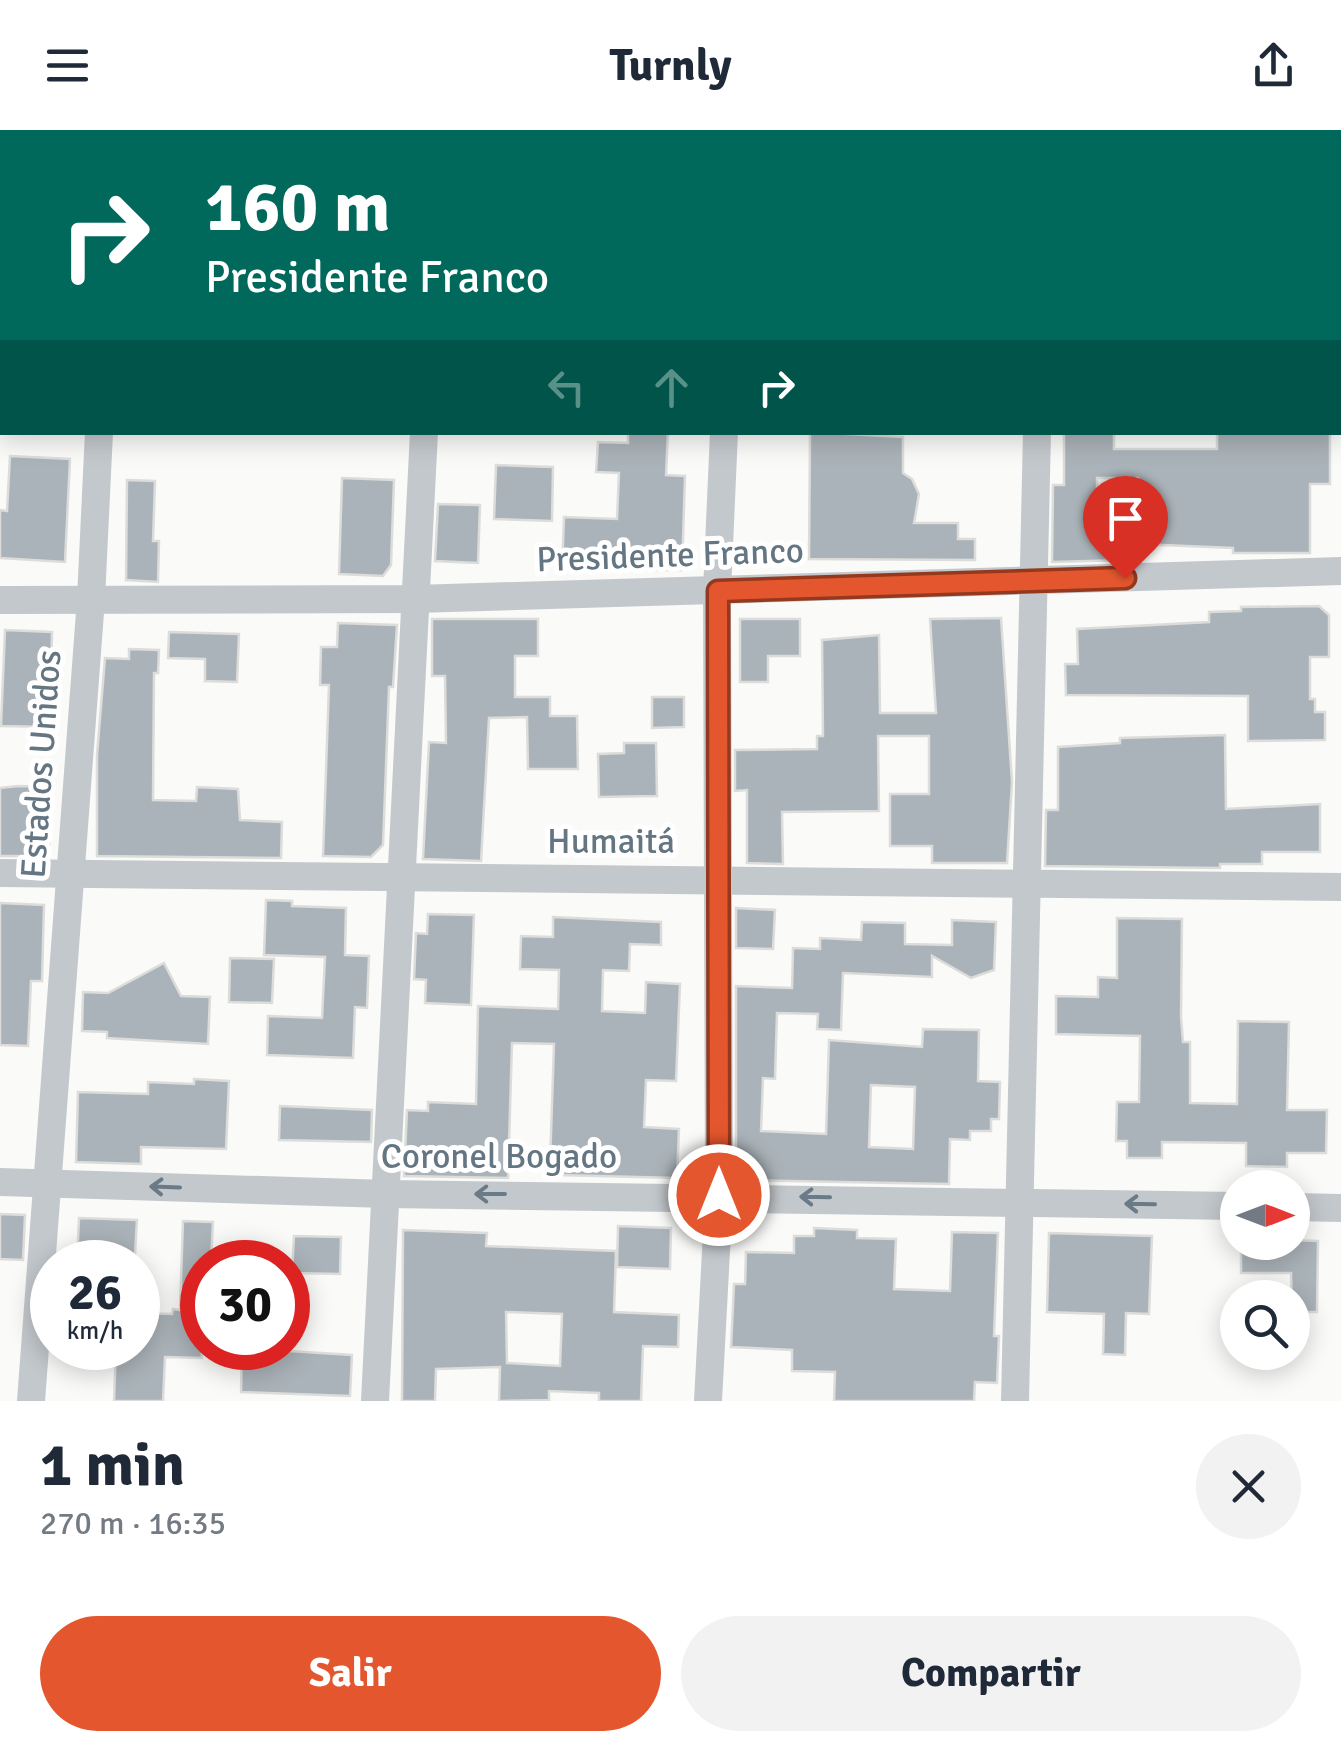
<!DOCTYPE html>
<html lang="es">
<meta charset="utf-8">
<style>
:root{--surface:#fff;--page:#f2f2f3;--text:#1f2937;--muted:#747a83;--accent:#e4572e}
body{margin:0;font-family:Signika,sans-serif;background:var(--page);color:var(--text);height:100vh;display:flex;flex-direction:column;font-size:38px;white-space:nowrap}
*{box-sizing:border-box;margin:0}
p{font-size:32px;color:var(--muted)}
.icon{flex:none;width:55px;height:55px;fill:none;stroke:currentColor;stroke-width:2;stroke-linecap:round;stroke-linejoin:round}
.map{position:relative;height:1271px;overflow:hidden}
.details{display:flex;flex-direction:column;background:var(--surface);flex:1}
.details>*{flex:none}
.guide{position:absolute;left:0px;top:0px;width:1342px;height:305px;box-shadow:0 5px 25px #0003;background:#00695c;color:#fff;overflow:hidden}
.needle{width:65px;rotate:90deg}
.fabs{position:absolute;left:1220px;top:1040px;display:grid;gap:20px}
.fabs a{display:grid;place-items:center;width:90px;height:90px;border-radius:50%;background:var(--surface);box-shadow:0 5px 25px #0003;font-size:50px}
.speed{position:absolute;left:30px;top:1110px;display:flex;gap:20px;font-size:50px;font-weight:700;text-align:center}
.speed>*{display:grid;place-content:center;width:130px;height:130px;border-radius:50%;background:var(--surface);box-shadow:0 5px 25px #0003;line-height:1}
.speed small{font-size:25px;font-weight:400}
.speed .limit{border:15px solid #d22;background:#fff;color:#111}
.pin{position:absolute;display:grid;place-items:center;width:85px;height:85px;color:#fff;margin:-102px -42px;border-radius:50% 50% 50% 0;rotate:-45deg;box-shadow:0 0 10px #0007}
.pin .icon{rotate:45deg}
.me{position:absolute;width:110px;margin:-55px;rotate:0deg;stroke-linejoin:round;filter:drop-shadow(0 0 8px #0008)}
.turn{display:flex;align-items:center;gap:35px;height:210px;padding:0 40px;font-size:45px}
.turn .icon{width:130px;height:130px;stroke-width:2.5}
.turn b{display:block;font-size:70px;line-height:85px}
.lanes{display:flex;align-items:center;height:95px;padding:0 40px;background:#0003;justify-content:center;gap:50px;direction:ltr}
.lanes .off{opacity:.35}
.round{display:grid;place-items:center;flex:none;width:105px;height:105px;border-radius:52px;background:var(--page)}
.head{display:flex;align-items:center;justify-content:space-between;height:170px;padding:0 40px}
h1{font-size:60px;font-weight:800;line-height:75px}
.cta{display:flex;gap:20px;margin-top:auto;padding:20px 40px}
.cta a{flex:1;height:115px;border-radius:60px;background:var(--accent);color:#fff;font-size:40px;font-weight:800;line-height:115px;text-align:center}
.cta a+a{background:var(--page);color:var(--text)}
header{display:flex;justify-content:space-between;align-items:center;height:130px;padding:0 40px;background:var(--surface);font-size:45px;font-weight:800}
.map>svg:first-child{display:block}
</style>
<header><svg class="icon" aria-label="menu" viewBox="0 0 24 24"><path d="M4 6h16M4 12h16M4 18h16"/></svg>Turnly<svg class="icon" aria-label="share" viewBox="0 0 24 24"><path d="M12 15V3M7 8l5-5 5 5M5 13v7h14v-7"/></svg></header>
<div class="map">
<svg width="1341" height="1271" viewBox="0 0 1341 1271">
<rect width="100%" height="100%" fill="#fafaf8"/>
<g fill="#aab3b9" stroke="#dcdcda" stroke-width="2.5" fill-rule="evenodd">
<path d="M 628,302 L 668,302 L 666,345 L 685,346 L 682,440 L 562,440 L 564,387 L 617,389 L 619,343 L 596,342 L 598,312 L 628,313 Z"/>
<path d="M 810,302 L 903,307 L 903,343 L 912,349 L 919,364 L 914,393 L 958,393 L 958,409 L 975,409 L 975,430 L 809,429 Z"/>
<path d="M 1064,302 L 1114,302 L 1114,319 L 1217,319 L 1217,302 L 1330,302 L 1330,354 L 1310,354 L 1310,423 L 1233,423 L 1233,418 L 1138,414 L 1138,348 L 1097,348 L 1097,398 L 1125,398 L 1125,430 L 1052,432 L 1053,355 L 1064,355 Z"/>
<path d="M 10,326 L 70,329 L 65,432 L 0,428 L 0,380 L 7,381 Z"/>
<path d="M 496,335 L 553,337 L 552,391 L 494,389 Z"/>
<path d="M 342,348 L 394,350 L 391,435 L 383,446 L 339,444 Z"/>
<path d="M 127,350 L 155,351 L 153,411 L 159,411 L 158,452 L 126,450 Z"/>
<path d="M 438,374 L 480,375 L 478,433 L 435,431 Z"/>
<path d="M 1319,476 L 1329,485 L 1329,527 L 1310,527 L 1310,569 L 1315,569 L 1315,582 L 1325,582 L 1325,610 L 1248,611 L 1248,566 L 1066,565 L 1065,534 L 1078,534 L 1077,499 L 1209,492 L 1209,482 L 1241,481 L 1241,477 Z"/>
<path d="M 1001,488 L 1012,652 L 1007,733 L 932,733 L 932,716 L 890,716 L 890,664 L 929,664 L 929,606 L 878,606 L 879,681 L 782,682 L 783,734 L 747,733 L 747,660 L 735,661 L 735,620 L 817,619 L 817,606 L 823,606 L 822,510 L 879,505 L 880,583 L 936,583 L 930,489 Z"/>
<path d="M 432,489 L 538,489 L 538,526 L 515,526 L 515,567 L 550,567 L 550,586 L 577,586 L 578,639 L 528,639 L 527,587 L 489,588 L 481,731 L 423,729 L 429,612 L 446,613 L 445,546 L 432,546 Z"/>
<path d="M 740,489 L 800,489 L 800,526 L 768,526 L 768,552 L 740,552 Z"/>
<path d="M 338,493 L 397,495 L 393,557 L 389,557 L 383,715 L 371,727 L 323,726 L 329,555 L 320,555 L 321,517 L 337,517 Z"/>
<path d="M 5,500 L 52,502 L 50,597 L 1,596 Z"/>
<path d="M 169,502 L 239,504 L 237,552 L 205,551 L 205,529 L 168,528 Z"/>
<path d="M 129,519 L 159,520 L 158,543 L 154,543 L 153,670 L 196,671 L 197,657 L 238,659 L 240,690 L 282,692 L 281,728 L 97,726 L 97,625 L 105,528 L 129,529 Z"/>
<path d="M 652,567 L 684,567 L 684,597 L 652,598 Z"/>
<path d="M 1225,605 L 1226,679 L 1320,674 L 1320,722 L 1262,722 L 1262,734 L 1220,734 L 1220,738 L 1045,736 L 1046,680 L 1058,680 L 1058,617 L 1120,613 L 1120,608 Z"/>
<path d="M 624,613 L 656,613 L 657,666 L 599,667 L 598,624 L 624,623 Z"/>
<path d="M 18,656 L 51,657 L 49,726 L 0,726 L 0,658 Z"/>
<path d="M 266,770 L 292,771 L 292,776 L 346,778 L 345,825 L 369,826 L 367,878 L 355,877 L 353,928 L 267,925 L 268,886 L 322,888 L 325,827 L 264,825 Z"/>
<path d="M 0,773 L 44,775 L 42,851 L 31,851 L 28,916 L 0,915 Z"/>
<path d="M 736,778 L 775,780 L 773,819 L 736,818 Z"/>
<path d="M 428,784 L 474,785 L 471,875 L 425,873 L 426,850 L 414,849 L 416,803 L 427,804 Z"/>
<path d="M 553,787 L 661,792 L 661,815 L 630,814 L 629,841 L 603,840 L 602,881 L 645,883 L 646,852 L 680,854 L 676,951 L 646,950 L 644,997 L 679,999 L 677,1048 L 558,1045 L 558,1034 L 550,1034 L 554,914 L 512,913 L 508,1048 L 404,1046 L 407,980 L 428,981 L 428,972 L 476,974 L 478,876 L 558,879 L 559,840 L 520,839 L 521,806 L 553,807 Z"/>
<path d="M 1117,788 L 1182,789 L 1181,887 L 1183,912 L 1190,912 L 1190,973 L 1237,974 L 1238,891 L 1289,892 L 1287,980 L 1327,980 L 1326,1023 L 1287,1023 L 1287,1037 L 1246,1036 L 1246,1013 L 1162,1012 L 1162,1028 L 1127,1028 L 1127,1011 L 1116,1011 L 1117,972 L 1139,972 L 1140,906 L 1056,904 L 1056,866 L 1098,867 L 1098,847 L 1117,848 Z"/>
<path d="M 952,790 L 996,792 L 994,840 L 971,848 L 932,826 L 932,847 L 843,843 L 841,900 L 817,899 L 818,884 L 777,883 L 775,949 L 763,948 L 761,1001 L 826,1004 L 829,910 L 922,917 L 923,899 L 979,900 L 978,951 L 1000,952 L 999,989 L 991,989 L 991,1001 L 970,1001 L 970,1010 L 950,1009 L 949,1054 L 736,1050 L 736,856 L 792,858 L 793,818 L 820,819 L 820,808 L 861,810 L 862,792 L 905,793 L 905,814 L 952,815 ZM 871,955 L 915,957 L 913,1019 L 869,1017 Z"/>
<path d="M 230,828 L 274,829 L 272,873 L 229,872 Z"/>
<path d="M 164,833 L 181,866 L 210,867 L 208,914 L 107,908 L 107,902 L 82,901 L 83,862 L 108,863 Z"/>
<path d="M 194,949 L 229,951 L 226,1019 L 141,1017 L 141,1034 L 76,1032 L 78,962 L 148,964 L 148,952 L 194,954 Z"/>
<path d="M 280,976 L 372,980 L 371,1012 L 279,1010 Z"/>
<path d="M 0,1084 L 25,1085 L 23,1130 L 0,1129 Z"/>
<path d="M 79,1088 L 137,1090 L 135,1124 L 120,1123 L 120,1132 L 77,1132 Z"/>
<path d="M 183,1091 L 213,1092 L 211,1132 L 202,1132 L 202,1228 L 165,1227 L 163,1271 L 114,1271 L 116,1218 L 138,1218 L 138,1183 L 172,1184 L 173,1179 L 180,1180 Z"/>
<path d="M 618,1096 L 671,1098 L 670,1139 L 617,1137 Z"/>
<path d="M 814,1098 L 857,1100 L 857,1108 L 896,1109 L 894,1159 L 950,1161 L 952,1102 L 998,1103 L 994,1206 L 999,1206 L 997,1253 L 975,1252 L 974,1271 L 834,1271 L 835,1242 L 792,1241 L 792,1220 L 731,1217 L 734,1154 L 745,1154 L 746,1122 L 794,1123 L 794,1106 L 814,1106 Z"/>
<path d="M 403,1100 L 487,1103 L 486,1116 L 616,1121 L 614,1182 L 679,1185 L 678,1217 L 643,1216 L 641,1271 L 599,1271 L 599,1263 L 549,1261 L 549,1270 L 499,1271 L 500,1237 L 436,1239 L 435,1271 L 402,1271 ZM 506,1182 L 562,1184 L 560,1236 L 507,1233 Z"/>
<path d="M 1049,1103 L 1152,1106 L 1149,1184 L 1126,1183 L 1125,1225 L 1103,1224 L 1104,1184 L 1047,1182 Z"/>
<path d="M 294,1106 L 341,1107 L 340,1144 L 292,1143 Z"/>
<path d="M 1292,1110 L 1318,1111 L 1317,1182 L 1292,1182 L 1291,1143 L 1241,1143 L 1241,1112 Z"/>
<path d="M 242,1218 L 352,1225 L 350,1266 L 241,1262 Z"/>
</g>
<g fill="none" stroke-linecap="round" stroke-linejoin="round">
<g stroke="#c3c8cc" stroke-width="28">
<path d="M 731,0 L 731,2"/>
<path d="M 113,2 L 114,0"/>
<path d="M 438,2 L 438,0"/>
<path d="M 1044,2 L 1044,0"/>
<path d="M 1340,114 L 1341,114"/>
<path d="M 0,116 L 2,116"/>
<path d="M 0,470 L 415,469 L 1341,441"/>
<path d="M 0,743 L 1341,757"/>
<path d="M 0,1052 L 387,1064 L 1238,1076"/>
<path d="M 1292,1077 L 1341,1078"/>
<path d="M 31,1271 L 91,469 L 99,302"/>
<path d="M 375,1271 L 424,302"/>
<path d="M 708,1271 L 719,1065 L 717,461 L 724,302"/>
<path d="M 1015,1271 L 1037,302"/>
</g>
</g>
<defs><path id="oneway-shaft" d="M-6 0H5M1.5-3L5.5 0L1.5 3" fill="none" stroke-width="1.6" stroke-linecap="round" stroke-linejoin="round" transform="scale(2.5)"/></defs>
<g stroke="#6a7a87">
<use href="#oneway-shaft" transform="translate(165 1057) rotate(-178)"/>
<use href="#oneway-shaft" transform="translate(490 1064) rotate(-180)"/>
<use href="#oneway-shaft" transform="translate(815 1067) rotate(-179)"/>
<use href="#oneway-shaft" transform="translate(1140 1074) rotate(-179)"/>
</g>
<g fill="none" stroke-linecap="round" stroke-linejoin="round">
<g stroke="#94391e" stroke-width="25">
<path id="route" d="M 719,1065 L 718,461 L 1125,448"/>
</g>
<use href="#route" stroke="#e4572e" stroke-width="18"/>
</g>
<g text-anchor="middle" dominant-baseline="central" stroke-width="10" stroke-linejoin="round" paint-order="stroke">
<g font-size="35" fill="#657683" stroke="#fff">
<text transform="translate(670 425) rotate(-2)">Presidente Franco</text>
<text transform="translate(41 634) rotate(-86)">Estados Unidos</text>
<text x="611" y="711">Humaitá</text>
<text x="499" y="1026">Coronel Bogado</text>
</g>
</g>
</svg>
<div class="fabs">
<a><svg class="needle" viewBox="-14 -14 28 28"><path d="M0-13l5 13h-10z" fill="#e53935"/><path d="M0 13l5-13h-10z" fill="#747a83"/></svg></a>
<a><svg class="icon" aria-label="search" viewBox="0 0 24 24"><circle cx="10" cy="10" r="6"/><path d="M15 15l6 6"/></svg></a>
</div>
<div class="speed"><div>26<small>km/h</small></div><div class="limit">30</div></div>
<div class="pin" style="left:1125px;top:448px;background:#d93025"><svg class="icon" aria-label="arrive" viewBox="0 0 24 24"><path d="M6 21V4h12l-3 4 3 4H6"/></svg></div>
<svg class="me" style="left:719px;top:1065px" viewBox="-20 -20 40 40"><circle r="17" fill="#e4572e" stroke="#fff" stroke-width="3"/><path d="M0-11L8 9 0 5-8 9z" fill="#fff"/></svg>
<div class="guide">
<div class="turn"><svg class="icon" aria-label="right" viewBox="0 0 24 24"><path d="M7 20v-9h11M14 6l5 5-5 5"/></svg><div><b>160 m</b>Presidente Franco</div></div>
<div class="lanes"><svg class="icon off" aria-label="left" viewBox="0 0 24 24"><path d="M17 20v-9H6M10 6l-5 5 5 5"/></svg><svg class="icon off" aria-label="ahead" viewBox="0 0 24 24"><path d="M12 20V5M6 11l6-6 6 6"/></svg><svg class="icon" aria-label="right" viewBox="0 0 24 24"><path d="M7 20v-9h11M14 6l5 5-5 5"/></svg></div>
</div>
</div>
<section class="details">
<div class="head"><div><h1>1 min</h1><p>270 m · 16:35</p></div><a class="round"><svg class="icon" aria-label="close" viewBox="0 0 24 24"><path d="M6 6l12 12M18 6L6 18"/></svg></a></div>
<div class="cta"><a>Salir</a><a>Compartir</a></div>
</section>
